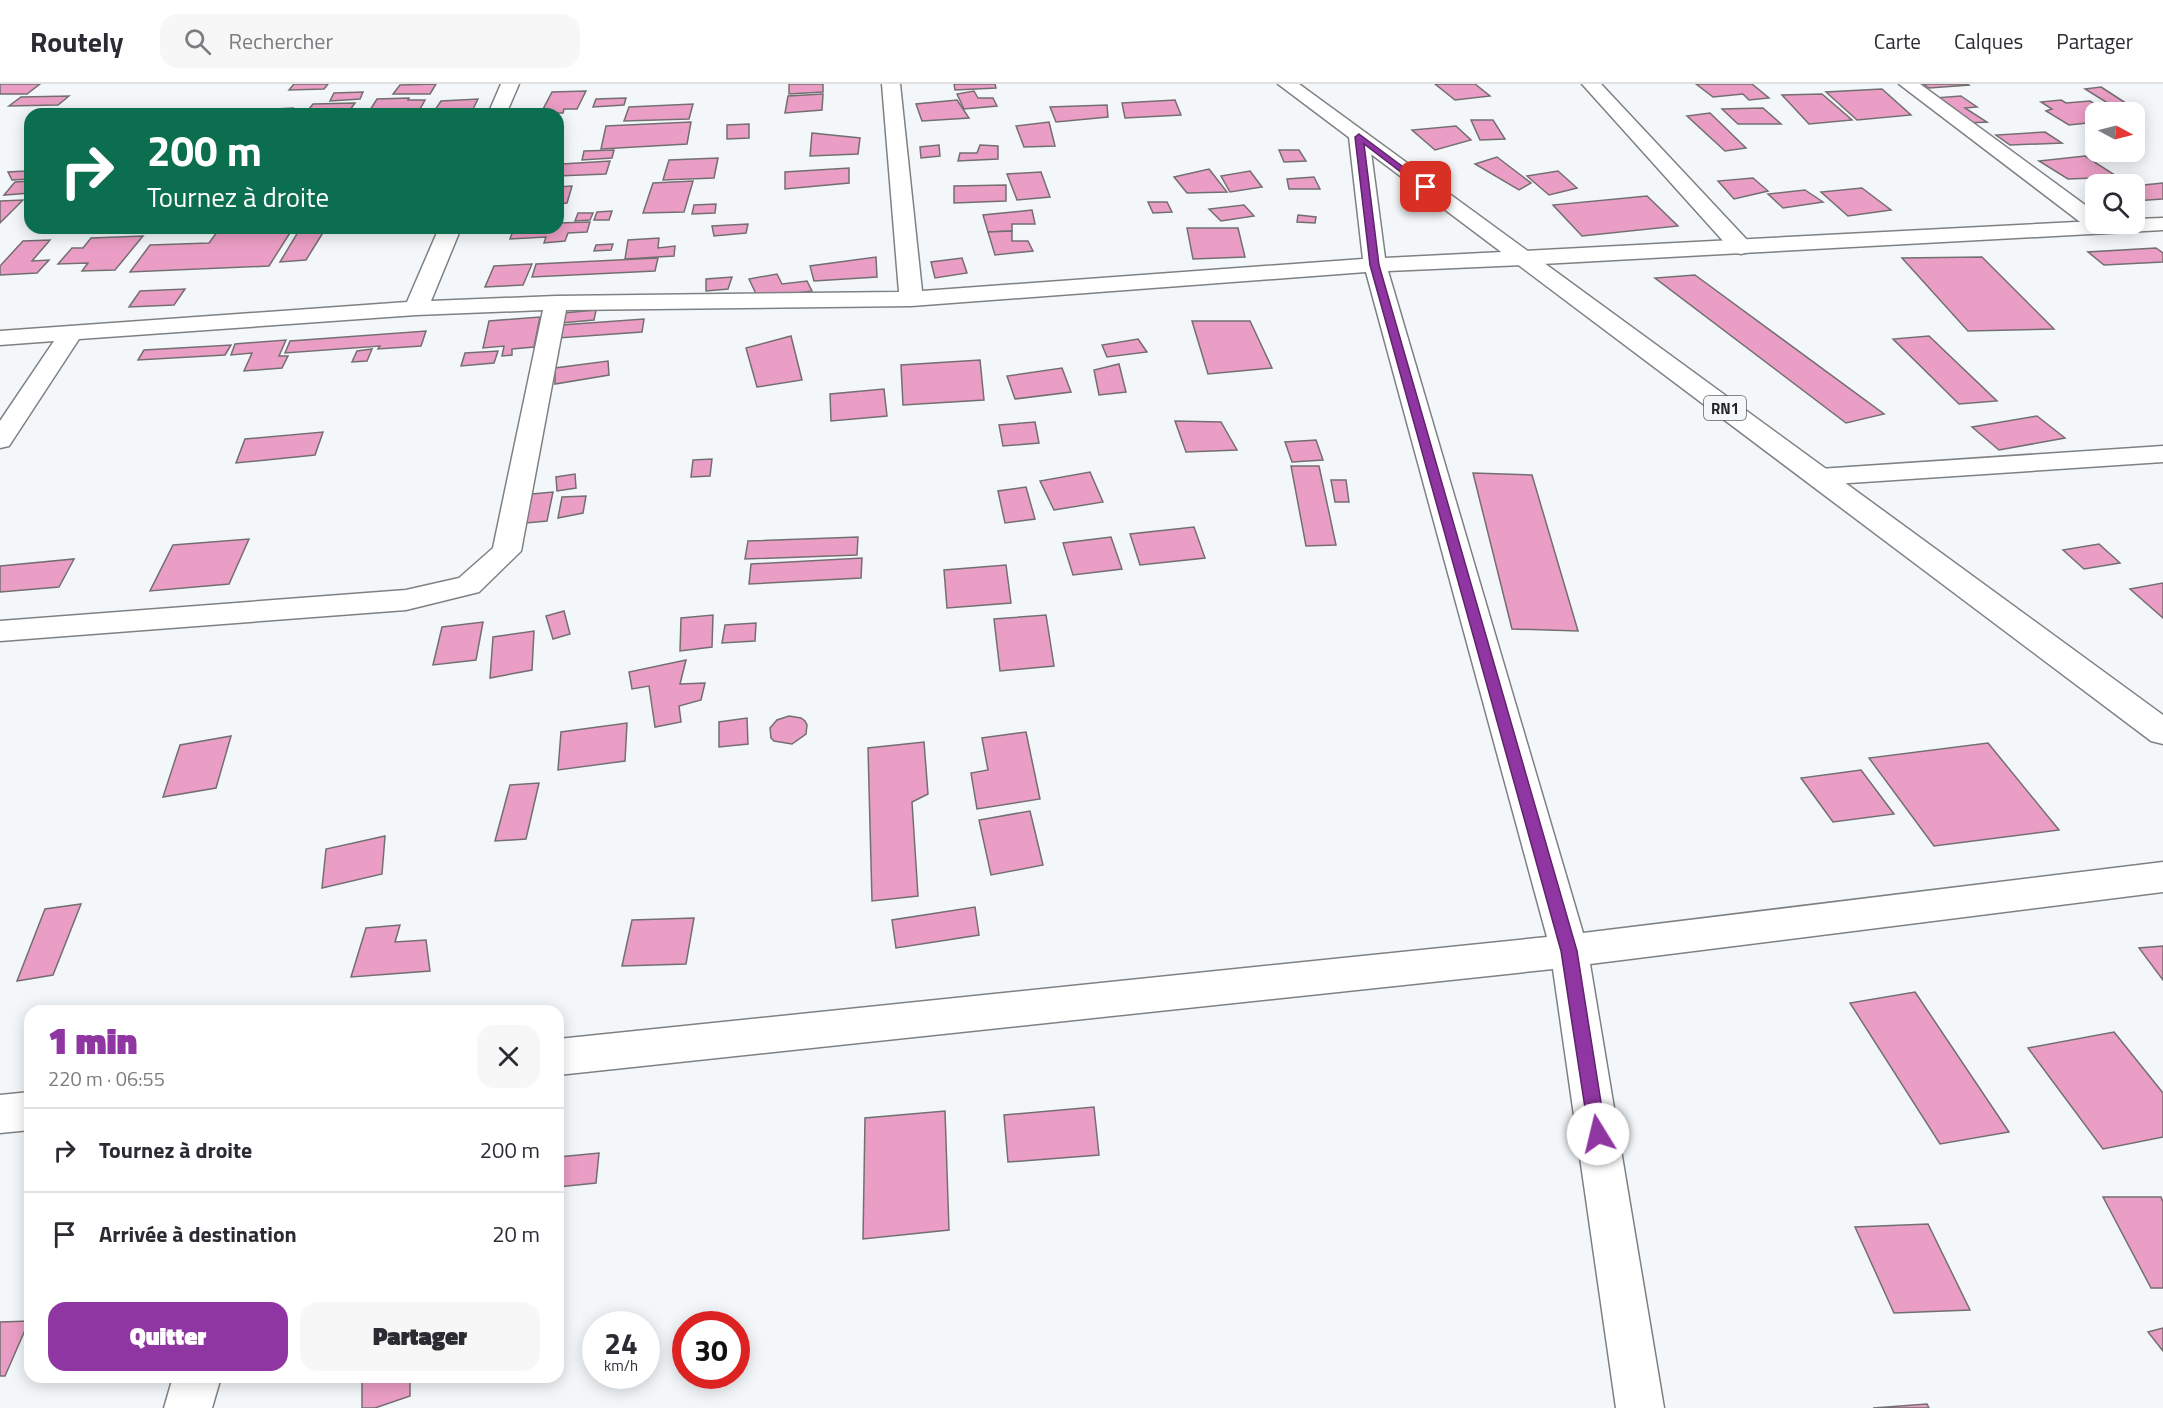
<!DOCTYPE html>
<html lang="fr">
<meta charset="utf-8">
<style>
:root{--surface:#fff;--page:#f7f7f7;--text:#2b2b33;--muted:#7c7c81;--line:#e1e1e2;--accent:#9036a2}
body{margin:0;font-family:"Titillium Web",sans-serif;background:var(--page);color:var(--text);height:100vh;display:flex;flex-direction:column;font-size:22px;white-space:nowrap}
*{box-sizing:border-box;margin:0}
p{font-size:20px;color:var(--muted)}
.icon{flex:none;width:33px;height:33px;fill:none;stroke:currentColor;stroke-width:2;stroke-linecap:round;stroke-linejoin:round}
.map{position:relative;flex:1;overflow:hidden}
.panel{position:absolute;left:24px;top:921px;width:540px;height:378px;display:flex;flex-direction:column;background:var(--surface);border-radius:18px;box-shadow:0 3px 15px #0003}
.panel>*{flex:none}
.top-card{position:absolute;left:24px;top:24px;width:540px;height:126px;border-radius:18px;box-shadow:0 3px 15px #0003;background:#0b6e4f;color:#fff;overflow:hidden}
.needle{width:39px;rotate:97deg}
.tools{position:absolute;left:2085px;top:18px;display:grid;gap:12px}
.tools a{display:grid;place-items:center;width:60px;height:60px;border-radius:12px;background:var(--surface);box-shadow:0 3px 15px #0003;font-size:30px}
.speed{position:absolute;left:582px;top:1227px;display:flex;gap:12px;font-size:30px;font-weight:700;text-align:center}
.speed>*{display:grid;place-content:center;width:78px;height:78px;border-radius:50%;background:var(--surface);box-shadow:0 3px 15px #0003;line-height:1}
.speed small{font-size:15px;font-weight:400}
.speed .limit{border:9px solid #d22;background:#fff;color:#111}
.pin{position:absolute;display:grid;place-items:center;width:51px;height:51px;color:#fff;margin:-26px;border-radius:12px;box-shadow:0 3px 9px #0006}
.me{position:absolute;width:66px;margin:-33px;rotate:351deg;stroke-linejoin:round;filter:drop-shadow(0 0 4px #0008)}
.turn{display:flex;align-items:center;gap:21px;height:126px;padding:0 24px;font-size:27px}
.turn .icon{width:78px;height:78px;stroke-width:2.5}
.turn b{display:block;font-size:42px;line-height:51px}
.round{display:grid;place-items:center;flex:none;width:63px;height:63px;border-radius:18px;background:var(--page)}
.head{display:flex;align-items:center;justify-content:space-between;height:102px;padding:0 24px}
h1{font-size:36px;font-weight:800;line-height:45px;color:var(--accent)}
.primary-button{display:flex;gap:12px;margin-top:auto;padding:12px 24px}
.primary-button a{flex:1;height:69px;border-radius:18px;background:var(--accent);color:#fff;font-size:24px;font-weight:800;line-height:69px;text-align:center}
.primary-button a+a{background:var(--page);color:var(--text)}
ul{padding:0;list-style:none}
li{display:flex;align-items:center;gap:18px;height:84px;padding:0 24px;border-top:2px solid var(--line)}
li div{flex:1}
li b{display:block;font-size:22px}
li em{font-style:normal}
header{display:flex;align-items:center;gap:36px;box-sizing:border-box;height:84px;padding:0 30px;background:var(--surface);border-bottom:2px solid var(--line)}
header strong{font-size:28px}
nav{display:flex;gap:33px;margin-inline-start:auto;font-size:21px}
.search{width:420px;height:54px;background:var(--page);display:flex;align-items:center;gap:15px;box-sizing:border-box;padding:0 21px;border-radius:18px;color:var(--muted);font-size:22px}
.map>svg:first-child{display:block}
</style>
<header>
<strong>Routely</strong>
<div class="search"><svg class="icon" aria-label="search" viewBox="0 0 24 24"><circle cx="10" cy="10" r="6"/><path d="M15 15l6 6"/></svg>Rechercher</div>
<nav><a>Carte</a><a>Calques</a><a>Partager</a></nav>
</header>
<div class="map">
<svg width="2163" height="1324" viewBox="0 0 2163 1324">
<rect width="100%" height="100%" fill="#f3f7fa"/>
<g fill="#eb9ec5" stroke="#736f71" stroke-width="1.5">
<path d="M 0,0 L 40,0 L 27,10 L 0,10 Z"/>
<path d="M 294,0 L 328,0 L 324,5 L 289,6 Z"/>
<path d="M 436,0 L 430,10 L 393,10 L 400,1 Z"/>
<path d="M 789,0 L 823,0 L 823,8 L 789,10 Z"/>
<path d="M 954,0 L 995,0 L 996,4 L 955,6 Z"/>
<path d="M 1435,0 L 1475,0 L 1490,12 L 1455,16 Z"/>
<path d="M 1696,0 L 1752,0 L 1769,14 L 1749,16 L 1743,10 L 1713,13 Z"/>
<path d="M 1923,0 L 1968,0 L 1969,1 L 1929,4 Z"/>
<path d="M 2101,3 L 2132,23 L 2114,23 L 2085,5 Z"/>
<path d="M 1882,5 L 1911,31 L 1857,36 L 1826,8 Z"/>
<path d="M 586,7 L 577,25 L 564,25 L 563,29 L 541,29 L 552,8 Z"/>
<path d="M 974,7 L 978,14 L 993,14 L 997,22 L 964,25 L 957,10 Z"/>
<path d="M 363,8 L 360,15 L 330,17 L 334,9 Z"/>
<path d="M 823,10 L 822,26 L 785,29 L 788,12 Z"/>
<path d="M 1822,10 L 1852,36 L 1809,40 L 1782,11 Z"/>
<path d="M 69,12 L 58,21 L 9,22 L 21,13 Z"/>
<path d="M 1961,12 L 1977,23 L 1965,24 L 1987,38 L 1966,39 L 1934,14 Z"/>
<path d="M 409,14 L 408,16 L 425,16 L 420,25 L 370,26 L 377,15 Z"/>
<path d="M 626,14 L 624,21 L 593,23 L 596,15 Z"/>
<path d="M 478,15 L 473,25 L 435,26 L 441,17 Z"/>
<path d="M 957,16 L 969,34 L 922,37 L 916,20 Z"/>
<path d="M 1175,16 L 1181,31 L 1125,34 L 1122,19 Z"/>
<path d="M 2061,16 L 2066,19 L 2090,17 L 2109,28 L 2096,28 L 2096,38 L 2069,41 L 2046,27 L 2052,25 L 2041,18 Z"/>
<path d="M 355,19 L 347,30 L 305,30 L 313,20 Z"/>
<path d="M 693,20 L 689,35 L 624,37 L 629,23 Z"/>
<path d="M 1107,21 L 1108,33 L 1056,38 L 1050,23 Z"/>
<path d="M 293,24 L 289,30 L 174,30 Z"/>
<path d="M 1763,24 L 1781,40 L 1738,40 L 1722,25 Z"/>
<path d="M 1710,29 L 1746,64 L 1725,67 L 1687,32 Z"/>
<path d="M 1471,36 L 1493,36 L 1505,55 L 1480,56 Z"/>
<path d="M 691,38 L 687,60 L 601,65 L 606,42 Z"/>
<path d="M 1049,38 L 1055,62 L 1024,63 L 1016,42 Z"/>
<path d="M 749,40 L 749,54 L 727,55 L 727,41 Z"/>
<path d="M 1456,42 L 1471,56 L 1435,66 L 1412,46 Z"/>
<path d="M 2045,48 L 2062,59 L 2010,61 L 1996,51 Z"/>
<path d="M 812,49 L 860,54 L 858,70 L 810,72 Z"/>
<path d="M 939,61 L 940,72 L 921,74 L 920,63 Z"/>
<path d="M 980,61 L 998,62 L 998,75 L 958,77 L 960,69 L 977,69 Z"/>
<path d="M 614,66 L 612,74 L 582,76 L 584,67 Z"/>
<path d="M 1279,66 L 1299,66 L 1306,77 L 1284,78 Z"/>
<path d="M 2085,72 L 2118,93 L 2068,95 L 2039,77 Z"/>
<path d="M 1497,73 L 1531,99 L 1519,106 L 1475,80 Z"/>
<path d="M 718,74 L 714,94 L 663,96 L 669,76 Z"/>
<path d="M 610,77 L 606,90 L 558,92 L 562,80 Z"/>
<path d="M 30,83 L 30,95 L 12,96 L 8,88 L 26,87 Z"/>
<path d="M 849,84 L 849,99 L 785,105 L 785,88 Z"/>
<path d="M 1209,85 L 1227,108 L 1187,109 L 1174,93 Z"/>
<path d="M 1250,87 L 1262,103 L 1230,108 L 1221,92 Z"/>
<path d="M 1558,87 L 1577,104 L 1549,111 L 1527,92 Z"/>
<path d="M 1041,88 L 1050,113 L 1017,116 L 1007,90 Z"/>
<path d="M 1314,93 L 1320,105 L 1289,105 L 1287,95 Z"/>
<path d="M 1753,94 L 1768,107 L 1734,115 L 1718,97 Z"/>
<path d="M 30,97 L 30,109 L 4,111 L 15,98 Z"/>
<path d="M 693,97 L 684,128 L 643,129 L 653,99 Z"/>
<path d="M 2163,99 L 2163,115 L 2134,117 L 2134,102 Z"/>
<path d="M 1006,101 L 1006,117 L 954,119 L 954,102 Z"/>
<path d="M 572,102 L 567,119 L 558,120 L 558,103 Z"/>
<path d="M 1862,104 L 1891,126 L 1848,132 L 1821,108 Z"/>
<path d="M 1805,106 L 1823,118 L 1783,124 L 1768,110 Z"/>
<path d="M 1647,112 L 1678,142 L 1582,152 L 1553,121 Z"/>
<path d="M 23,116 L 0,139 L 0,117 Z"/>
<path d="M 1148,118 L 1167,118 L 1172,128 L 1153,129 Z"/>
<path d="M 716,120 L 715,129 L 692,130 L 694,121 Z"/>
<path d="M 1244,121 L 1254,132 L 1221,137 L 1209,125 Z"/>
<path d="M 1032,126 L 1035,140 L 1012,140 L 1012,147 L 988,148 L 983,131 Z"/>
<path d="M 612,127 L 609,136 L 594,136 L 597,128 Z"/>
<path d="M 578,129 L 593,129 L 590,136 L 575,137 Z"/>
<path d="M 1298,131 L 1316,133 L 1315,139 L 1297,138 Z"/>
<path d="M 590,138 L 587,148 L 568,149 L 565,157 L 544,159 L 546,153 L 510,155 L 514,144 L 558,144 L 558,139 Z"/>
<path d="M 748,140 L 746,149 L 714,152 L 712,142 Z"/>
<path d="M 293,144 L 269,182 L 130,188 L 150,161 L 209,159 L 217,148 Z"/>
<path d="M 1187,144 L 1238,144 L 1245,173 L 1193,175 Z"/>
<path d="M 324,147 L 306,176 L 280,178 L 298,148 Z"/>
<path d="M 1012,147 L 1012,157 L 1028,157 L 1033,167 L 995,171 L 988,148 Z"/>
<path d="M 143,152 L 115,186 L 82,187 L 88,179 L 58,180 L 72,164 L 83,164 L 91,154 Z"/>
<path d="M 659,154 L 658,164 L 675,162 L 674,172 L 625,175 L 628,156 Z"/>
<path d="M 50,156 L 32,177 L 49,176 L 37,189 L 0,191 L 0,182 L 23,157 Z"/>
<path d="M 613,160 L 611,166 L 594,167 L 596,161 Z"/>
<path d="M 2156,164 L 2163,169 L 2163,178 L 2104,181 L 2088,168 Z"/>
<path d="M 876,173 L 877,193 L 814,197 L 810,182 Z"/>
<path d="M 1982,173 L 2054,245 L 1968,247 L 1902,174 Z"/>
<path d="M 658,174 L 655,187 L 532,193 L 536,180 Z"/>
<path d="M 962,174 L 967,189 L 935,194 L 931,178 Z"/>
<path d="M 532,180 L 523,201 L 485,203 L 494,182 Z"/>
<path d="M 777,190 L 782,200 L 807,197 L 812,207 L 758,214 L 749,195 Z"/>
<path d="M 1695,191 L 1884,330 L 1846,339 L 1655,194 Z"/>
<path d="M 732,193 L 728,205 L 706,207 L 706,195 Z"/>
<path d="M 185,205 L 174,221 L 129,223 L 140,207 Z"/>
<path d="M 596,226 L 594,236 L 561,239 L 563,229 Z"/>
<path d="M 540,233 L 534,263 L 512,265 L 512,271 L 502,272 L 504,262 L 483,264 L 489,237 Z"/>
<path d="M 644,235 L 642,248 L 558,254 L 561,241 Z"/>
<path d="M 1192,237 L 1250,237 L 1272,284 L 1208,290 Z"/>
<path d="M 426,247 L 421,262 L 378,265 L 380,262 L 285,269 L 290,257 Z"/>
<path d="M 791,252 L 802,296 L 757,303 L 746,264 Z"/>
<path d="M 1929,252 L 1997,317 L 1959,320 L 1893,255 Z"/>
<path d="M 1138,255 L 1147,268 L 1107,273 L 1102,261 Z"/>
<path d="M 286,256 L 279,272 L 288,272 L 282,284 L 244,287 L 252,269 L 231,271 L 235,260 Z"/>
<path d="M 231,261 L 225,271 L 138,276 L 144,266 Z"/>
<path d="M 372,265 L 367,277 L 352,278 L 357,267 Z"/>
<path d="M 498,267 L 494,279 L 461,282 L 465,269 Z"/>
<path d="M 980,276 L 984,316 L 903,321 L 901,281 Z"/>
<path d="M 608,277 L 609,291 L 555,300 L 555,284 Z"/>
<path d="M 1119,280 L 1126,308 L 1099,311 L 1094,286 Z"/>
<path d="M 1062,284 L 1071,308 L 1015,315 L 1007,292 Z"/>
<path d="M 884,305 L 887,332 L 831,337 L 830,310 Z"/>
<path d="M 2037,332 L 2065,354 L 1999,366 L 1972,343 Z"/>
<path d="M 1175,337 L 1221,338 L 1237,366 L 1186,368 Z"/>
<path d="M 1035,338 L 1039,359 L 1003,362 L 999,341 Z"/>
<path d="M 323,348 L 315,371 L 236,379 L 245,355 Z"/>
<path d="M 1316,356 L 1323,376 L 1292,378 L 1285,358 Z"/>
<path d="M 712,375 L 710,392 L 691,393 L 693,376 Z"/>
<path d="M 1291,382 L 1319,382 L 1336,461 L 1306,462 Z"/>
<path d="M 1090,388 L 1103,418 L 1054,426 L 1040,397 Z"/>
<path d="M 1473,389 L 1532,391 L 1578,547 L 1512,545 Z"/>
<path d="M 575,390 L 576,404 L 557,407 L 556,393 Z"/>
<path d="M 1331,396 L 1346,396 L 1349,418 L 1335,418 Z"/>
<path d="M 1026,403 L 1035,435 L 1005,439 L 998,407 Z"/>
<path d="M 553,408 L 547,437 L 526,439 L 532,410 Z"/>
<path d="M 586,412 L 583,429 L 558,434 L 562,413 Z"/>
<path d="M 1194,443 L 1205,474 L 1140,481 L 1130,450 Z"/>
<path d="M 858,453 L 857,471 L 745,475 L 748,457 Z"/>
<path d="M 1111,453 L 1122,485 L 1073,491 L 1063,459 Z"/>
<path d="M 249,455 L 229,500 L 150,507 L 173,461 Z"/>
<path d="M 2099,460 L 2120,479 L 2084,485 L 2063,466 Z"/>
<path d="M 862,474 L 861,494 L 749,500 L 751,480 Z"/>
<path d="M 74,475 L 59,503 L 0,508 L 0,482 Z"/>
<path d="M 1006,481 L 1011,519 L 947,524 L 944,486 Z"/>
<path d="M 2163,499 L 2163,534 L 2130,505 Z"/>
<path d="M 564,527 L 570,550 L 553,555 L 546,532 Z"/>
<path d="M 713,531 L 712,563 L 680,567 L 681,534 Z"/>
<path d="M 1046,531 L 1054,582 L 1000,587 L 994,535 Z"/>
<path d="M 483,538 L 476,576 L 433,581 L 442,543 Z"/>
<path d="M 756,539 L 755,557 L 722,559 L 725,541 Z"/>
<path d="M 534,547 L 532,586 L 490,594 L 493,553 Z"/>
<path d="M 686,576 L 680,600 L 705,599 L 701,616 L 679,622 L 681,638 L 655,643 L 649,602 L 632,605 L 629,588 Z"/>
<path d="M 789,632 L 801,634 L 805,637 L 807,641 L 806,650 L 792,660 L 774,657 L 771,654 L 770,644 L 777,636 Z"/>
<path d="M 747,634 L 748,660 L 719,663 L 719,638 Z"/>
<path d="M 627,639 L 625,677 L 558,686 L 561,648 Z"/>
<path d="M 1026,648 L 1040,715 L 977,725 L 971,689 L 988,686 L 982,654 Z"/>
<path d="M 231,652 L 216,704 L 163,713 L 180,661 Z"/>
<path d="M 924,658 L 928,710 L 912,718 L 918,812 L 872,817 L 868,664 Z"/>
<path d="M 1988,659 L 2059,746 L 1934,762 L 1869,674 Z"/>
<path d="M 1861,686 L 1894,730 L 1833,738 L 1801,694 Z"/>
<path d="M 539,699 L 526,755 L 495,757 L 510,701 Z"/>
<path d="M 1030,727 L 1043,781 L 991,791 L 979,736 Z"/>
<path d="M 385,752 L 382,790 L 322,804 L 326,765 Z"/>
<path d="M 81,820 L 53,891 L 17,897 L 45,825 Z"/>
<path d="M 975,823 L 979,851 L 896,864 L 892,836 Z"/>
<path d="M 694,834 L 686,880 L 622,882 L 632,836 Z"/>
<path d="M 400,841 L 395,858 L 426,856 L 430,887 L 351,893 L 366,844 Z"/>
<path d="M 2163,862 L 2163,896 L 2139,864 Z"/>
<path d="M 1915,908 L 2009,1048 L 1940,1060 L 1850,919 Z"/>
<path d="M 2114,948 L 2163,1009 L 2163,1053 L 2103,1065 L 2028,964 Z"/>
<path d="M 1094,1023 L 1099,1071 L 1008,1078 L 1004,1031 Z"/>
<path d="M 945,1027 L 949,1146 L 863,1155 L 865,1034 Z"/>
<path d="M 599,1069 L 596,1099 L 558,1103 L 558,1073 Z"/>
<path d="M 2103,1113 L 2161,1113 L 2163,1118 L 2163,1204 L 2151,1204 Z"/>
<path d="M 1928,1140 L 1970,1226 L 1894,1229 L 1855,1143 Z"/>
<path d="M 29,1237 L 5,1292 L 0,1292 L 0,1238 Z"/>
<path d="M 2163,1244 L 2163,1267 L 2148,1248 Z"/>
<path d="M 362,1293 L 410,1293 L 410,1312 L 375,1324 L 362,1324 Z"/>
<path d="M 1927,1320 L 1929,1324 L 1873,1324 Z"/>
</g>
<g fill="none" stroke-linecap="round" stroke-linejoin="round">
<g stroke="#7e8184" stroke-width="3">
<g id="street">
<path d="M 501,0 L 519,0 L 506,30 L 488,30 Z"/>
<path d="M 882,0 L 900,0 L 922,207 L 1363,175 L 1349,53 L 1352,49 L 1366,49 L 1369,53 L 1385,174 L 1522,167 L 1530,169 L 1533,174 L 1530,179 L 1522,181 L 1388,187 L 1583,849 L 2163,778 L 2163,808 L 1590,880 L 1664,1324 L 1616,1324 L 1553,885 L 558,991 L 558,955 L 1547,853 L 1366,188 L 911,222 L 566,226 L 521,467 L 479,508 L 406,526 L 0,557 L 0,537 L 406,506 L 459,494 L 493,464 L 543,226 L 416,231 L 79,255 L 9,362 L 0,364 L 0,337 L 54,257 L 0,261 L 0,247 L 407,218 L 439,144 L 461,144 L 431,217 L 556,212 L 899,208 Z"/>
<path d="M 1582,0 L 1601,0 L 1749,158 L 1752,163 L 1749,168 L 1741,170 L 1733,168 Z"/>
<path d="M 1899,0 L 1920,0 L 2096,129 L 2096,140 L 2106,140 L 2104,144 L 2096,145 L 2088,144 Z"/>
<path d="M 2163,362 L 2163,378 L 1819,401 L 1809,399 L 1806,393 L 1809,387 L 1819,385 Z"/>
<path d="M 30,1008 L 30,1046 L 0,1049 L 0,1011 Z"/>
<path d="M 173,1293 L 221,1293 L 212,1324 L 164,1324 Z"/>
</g>
</g>
<g stroke="#7e8184" stroke-width="3">
<path id="secondary" d="M 2163,134 L 2163,146 L 1522,181 L 1514,179 L 1511,174 L 1514,169 L 1522,167 L 2096,137 L 2096,140 L 2134,140 L 2134,135 Z"/>
</g>
<g stroke="#7e8184" stroke-width="3">
<path id="highway" d="M 1278,0 L 1299,0 L 2163,631 L 2163,660 L 2151,657 Z"/>
</g>
<use href="#street" fill="#fff" fill-rule="evenodd"/>
<use href="#secondary" fill="#fff" fill-rule="evenodd"/>
<use href="#highway" fill="#fff" fill-rule="evenodd"/>
</g>
<path fill="#9036a2" stroke="#5e2369" stroke-width="1.5" d="M 1359,50 L 1430,103 L 1423,105 L 1364,60 L 1379,181 L 1577,867 L 1606,1050 L 1604,1055 L 1598,1058 L 1592,1055 L 1589,1050 L 1561,867 L 1370,181 L 1355,53 Z"/>
<g text-anchor="middle" dominant-baseline="central" stroke-width="5" stroke-linejoin="round" paint-order="stroke">
<rect fill="#f3f7fa" stroke="#616466" stroke-width="1.5" x="1704" y="312" width="42" height="24" rx="4.5"/>
<g font-size="15" font-weight="bold" fill="#232526">
<text x="1725" y="324">RN1</text>
</g>
</g>
</svg>
<div class="tools">
<a><svg class="needle" viewBox="-14 -14 28 28"><path d="M0-13l5 13h-10z" fill="#e53935"/><path d="M0 13l5-13h-10z" fill="#7c7c81"/></svg></a>
<a><svg class="icon" aria-label="search" viewBox="0 0 24 24"><circle cx="10" cy="10" r="6"/><path d="M15 15l6 6"/></svg></a>
</div>
<div class="speed"><div>24<small>km/h</small></div><div class="limit">30</div></div>
<div class="pin" style="left:1426px;top:103px;background:#d93025"><svg class="icon" aria-label="arrive" viewBox="0 0 24 24"><path d="M6 21V4h12l-3 4 3 4H6"/></svg></div>
<svg class="me" style="left:1598px;top:1050px" viewBox="-20 -20 40 40"><circle r="19" fill="#fff"/><path d="M0-13L10 11 0 6-10 11z" fill="#9036a2"/></svg>
<div class="top-card">
<div class="turn"><svg class="icon" aria-label="right" viewBox="0 0 24 24"><path d="M7 20v-9h11M14 6l5 5-5 5"/></svg><div><b>200 m</b>Tournez à droite</div></div>
</div>
<section class="panel">
<div class="head"><div><h1>1 min</h1><p>220 m · 06:55</p></div><a class="round"><svg class="icon" aria-label="close" viewBox="0 0 24 24"><path d="M6 6l12 12M18 6L6 18"/></svg></a></div>
<ul>
<li><svg class="icon" aria-label="right" viewBox="0 0 24 24"><path d="M7 20v-9h11M14 6l5 5-5 5"/></svg><div><b>Tournez à droite</b></div><em>200 m</em></li>
<li><svg class="icon" aria-label="arrive" viewBox="0 0 24 24"><path d="M6 21V4h12l-3 4 3 4H6"/></svg><div><b>Arrivée à destination</b></div><em>20 m</em></li>
</ul>
<div class="primary-button"><a>Quitter</a><a>Partager</a></div>
</section>
</div>
